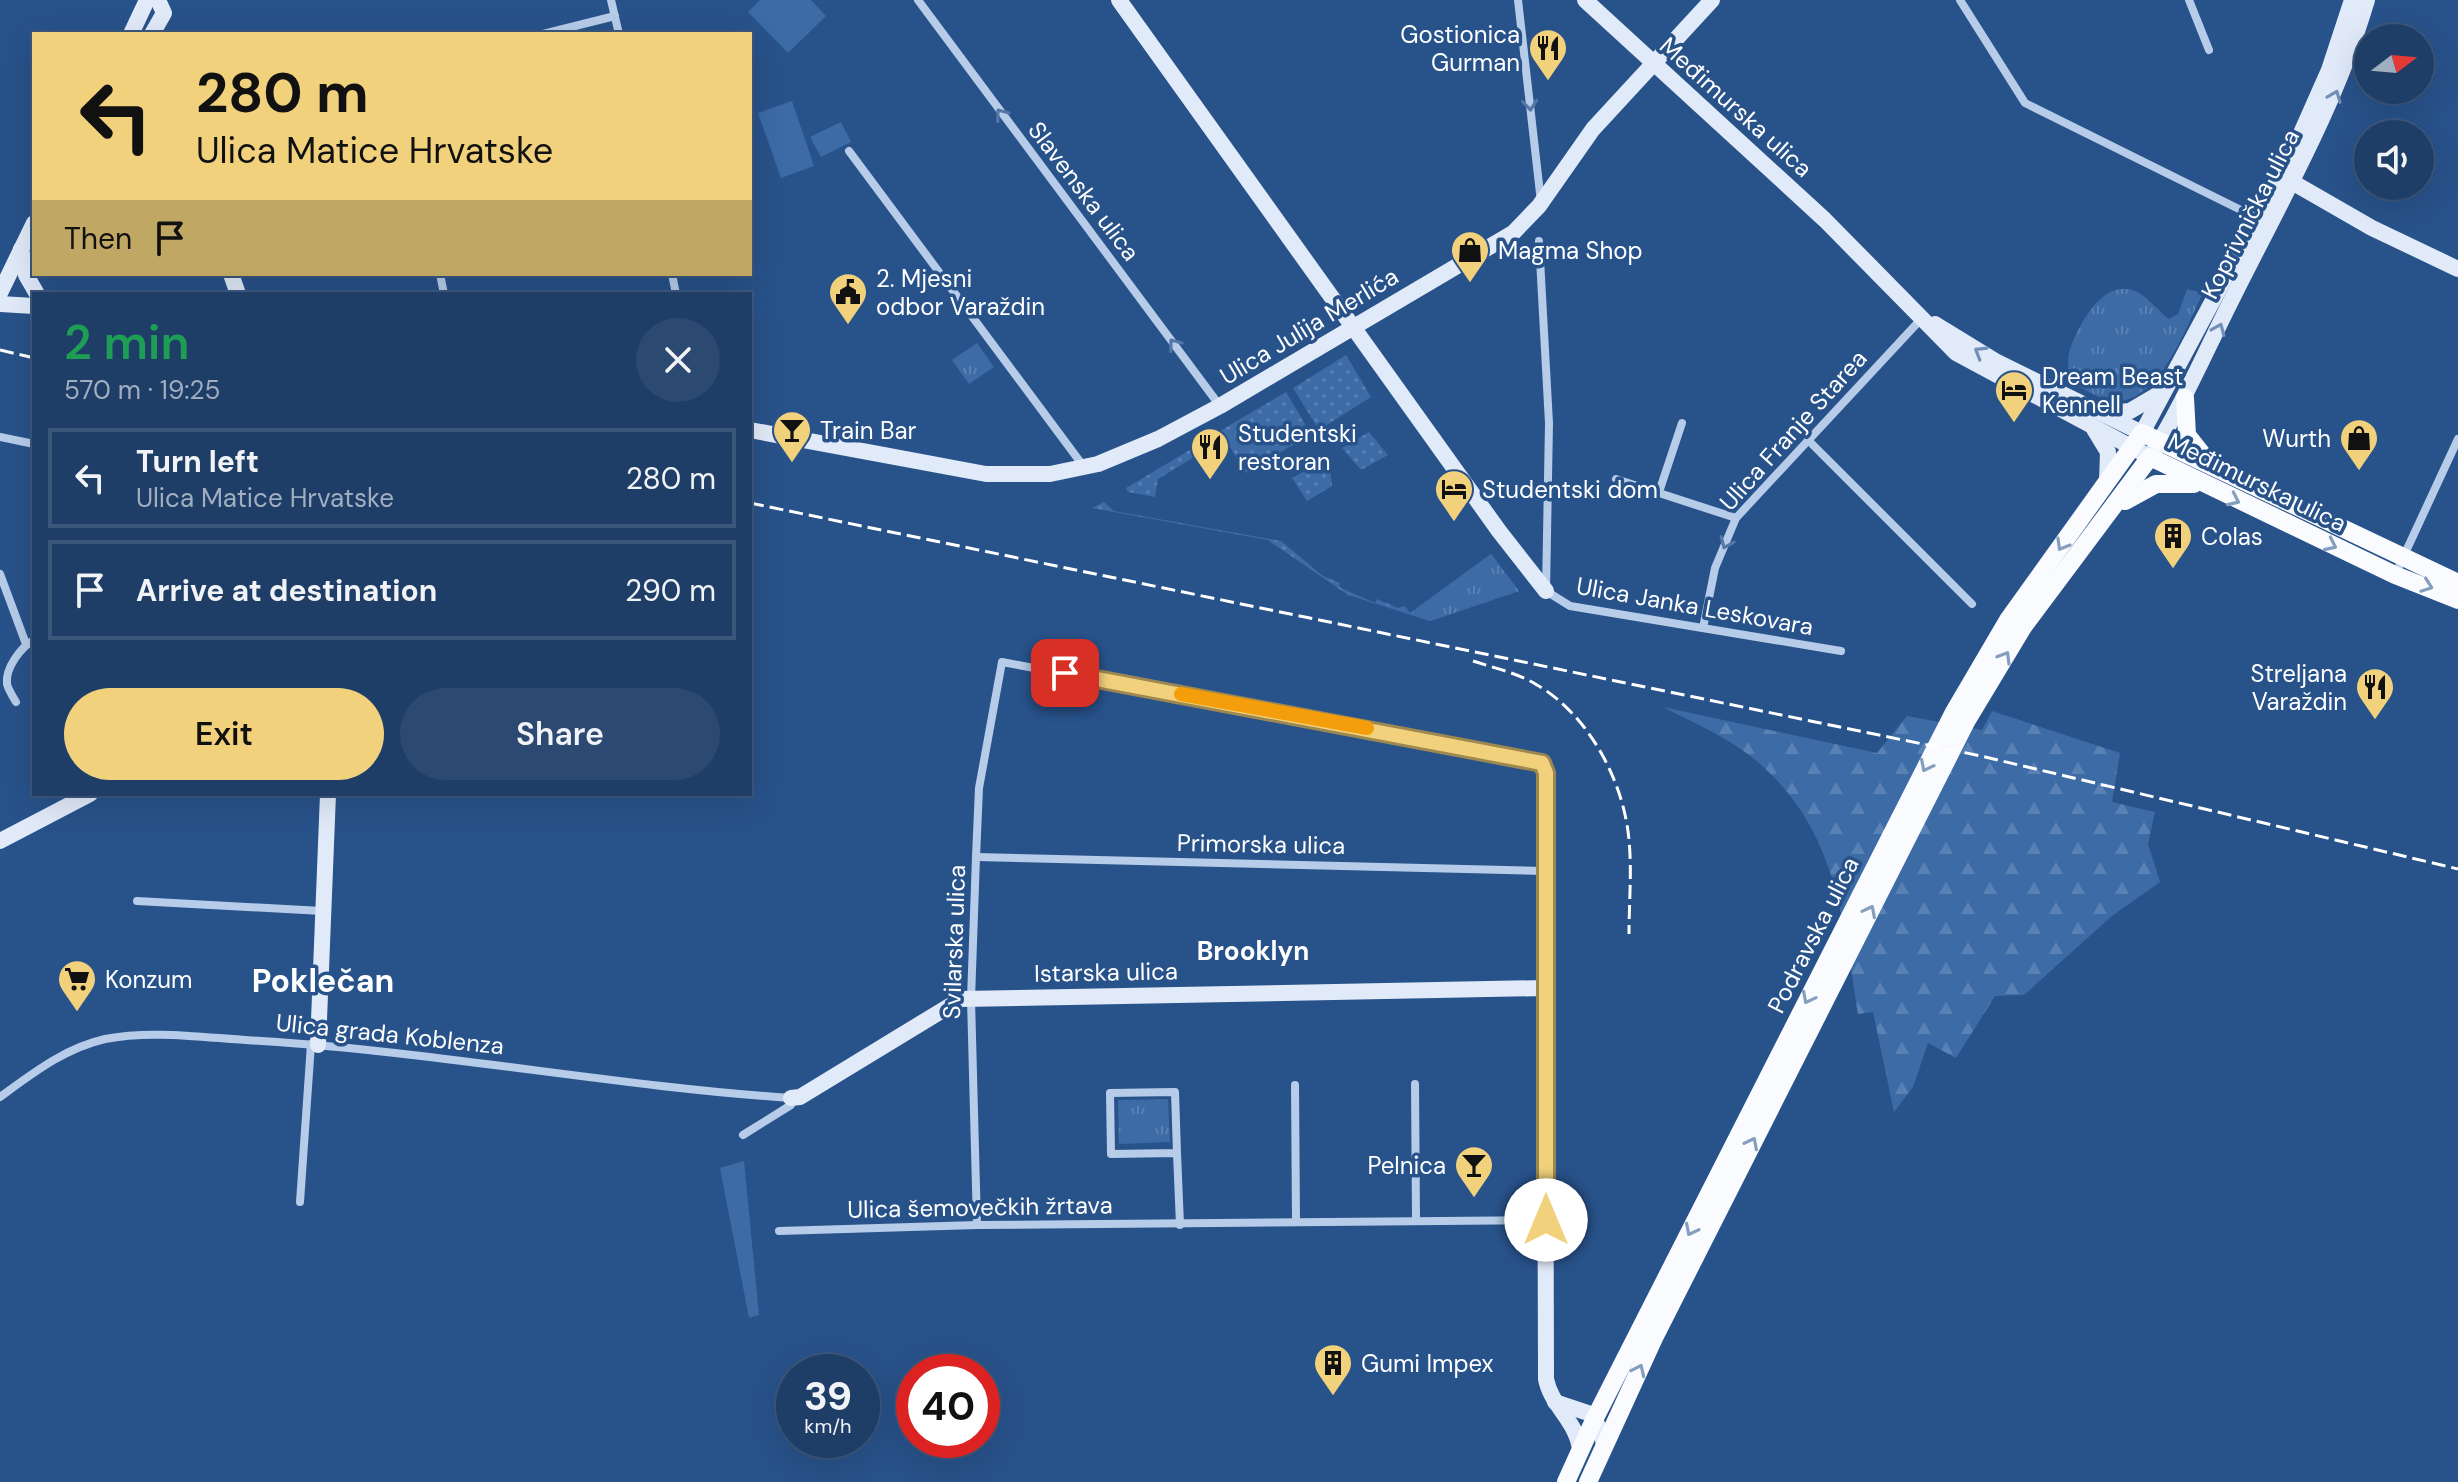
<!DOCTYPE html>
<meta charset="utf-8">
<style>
:root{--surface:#1e3e68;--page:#2b4971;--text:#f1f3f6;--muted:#a1aec0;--line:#3c577c;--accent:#f1d17c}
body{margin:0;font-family:"DM Sans",sans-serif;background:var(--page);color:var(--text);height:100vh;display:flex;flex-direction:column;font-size:30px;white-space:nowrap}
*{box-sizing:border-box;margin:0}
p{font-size:26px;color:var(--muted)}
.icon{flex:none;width:44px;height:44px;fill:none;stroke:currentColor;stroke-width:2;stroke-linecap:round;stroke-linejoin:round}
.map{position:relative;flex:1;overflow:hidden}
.sheet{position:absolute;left:32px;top:292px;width:720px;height:504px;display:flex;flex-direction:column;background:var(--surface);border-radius:0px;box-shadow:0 8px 32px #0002,0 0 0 2px var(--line)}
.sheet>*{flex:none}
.hud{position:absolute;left:32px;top:32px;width:720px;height:244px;border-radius:0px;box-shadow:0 8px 32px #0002,0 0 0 2px var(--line);background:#f1d17c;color:#111;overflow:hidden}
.needle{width:52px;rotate:74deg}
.fabs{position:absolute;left:2354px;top:24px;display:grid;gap:16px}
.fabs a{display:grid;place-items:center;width:80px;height:80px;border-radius:50%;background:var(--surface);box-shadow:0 8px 32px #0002,0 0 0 2px var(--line);font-size:40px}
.speed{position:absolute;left:776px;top:1354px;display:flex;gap:16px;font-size:40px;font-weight:700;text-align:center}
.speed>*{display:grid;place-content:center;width:104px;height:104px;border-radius:50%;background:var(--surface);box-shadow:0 8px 32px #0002,0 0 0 2px var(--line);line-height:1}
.speed small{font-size:20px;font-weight:400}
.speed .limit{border:12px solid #d22;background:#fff;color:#111}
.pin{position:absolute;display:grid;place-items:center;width:68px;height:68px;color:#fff;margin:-34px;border-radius:16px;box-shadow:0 4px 12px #0006}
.me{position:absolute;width:88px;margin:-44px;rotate:0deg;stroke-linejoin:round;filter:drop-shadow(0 0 6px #0008)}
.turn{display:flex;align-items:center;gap:28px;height:168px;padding:0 32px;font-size:36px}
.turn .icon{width:104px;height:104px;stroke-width:2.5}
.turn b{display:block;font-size:56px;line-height:68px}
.then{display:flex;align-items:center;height:76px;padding:0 32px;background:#0003;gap:16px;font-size:30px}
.round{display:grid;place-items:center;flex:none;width:84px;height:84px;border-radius:42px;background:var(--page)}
.overview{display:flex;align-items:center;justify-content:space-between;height:136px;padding:0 32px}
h1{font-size:48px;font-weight:600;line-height:60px;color:#1e9e55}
.button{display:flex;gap:16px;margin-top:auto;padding:16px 32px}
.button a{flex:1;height:92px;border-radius:48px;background:var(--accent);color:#111;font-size:32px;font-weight:600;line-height:92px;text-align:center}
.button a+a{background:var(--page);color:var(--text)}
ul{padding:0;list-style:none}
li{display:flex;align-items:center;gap:24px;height:100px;margin:0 16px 12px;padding:0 16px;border:4px solid var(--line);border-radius:0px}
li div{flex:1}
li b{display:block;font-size:30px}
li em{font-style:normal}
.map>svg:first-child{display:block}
</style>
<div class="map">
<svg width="2458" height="1482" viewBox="0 0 2458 1482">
<defs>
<pattern id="grass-dots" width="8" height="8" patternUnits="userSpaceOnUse" patternTransform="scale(2)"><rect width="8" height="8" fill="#3d6ba6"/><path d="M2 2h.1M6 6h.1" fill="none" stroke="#5a81b3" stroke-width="1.8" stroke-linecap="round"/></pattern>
<pattern id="forest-firs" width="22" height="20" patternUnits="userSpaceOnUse" patternTransform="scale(2)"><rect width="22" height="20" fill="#3d6ba6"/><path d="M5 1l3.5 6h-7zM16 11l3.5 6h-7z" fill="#5a81b3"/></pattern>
<pattern id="park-tufts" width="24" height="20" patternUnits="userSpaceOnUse" patternTransform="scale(2)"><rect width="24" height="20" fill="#3d6ba6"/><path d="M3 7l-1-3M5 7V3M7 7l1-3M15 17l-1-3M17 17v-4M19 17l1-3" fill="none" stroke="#5a81b3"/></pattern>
</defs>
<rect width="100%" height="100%" fill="#28528a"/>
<g fill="url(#grass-dots)">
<path d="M 1346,355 L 1371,397 L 1319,430 L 1293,388 Z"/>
<path d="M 1286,392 L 1311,434 L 1246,473 L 1220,431 Z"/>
<path d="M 1369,432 L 1388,455 L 1361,470 L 1342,448 Z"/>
<path d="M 1213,436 L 1217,443 L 1158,479 L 1155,497 L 1128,492 L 1126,488 Z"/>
<path d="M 1317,464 L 1321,472 L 1330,469 L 1332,486 L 1307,501 L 1292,478 Z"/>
<path d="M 1104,502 L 1114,511 L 1281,541 L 1323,576 L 1340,583 L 1339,587 L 1375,603 L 1377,599 L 1398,608 L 1405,606 L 1410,613 L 1491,554 L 1519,591 L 1430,621 L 1348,595 L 1268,540 L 1092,508 Z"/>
</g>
<path fill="url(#forest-firs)" d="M 1663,707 L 1877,753 L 1907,716 L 1982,730 L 1992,711 L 2120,753 L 2112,802 L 2155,812 L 2148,844 L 2160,882 L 2112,916 L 2024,995 L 1995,996 L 1956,1058 L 1928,1043 L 1913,1087 L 1894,1112 L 1873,1012 L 1858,1014 C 1843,917 1836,826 1754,759 C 1727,737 1694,723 1663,707 Z"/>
<g fill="url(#park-tufts)">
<path d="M 2187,289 L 2203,293 C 2187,325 2160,401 2117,401 C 2099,401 2080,386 2065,379 C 2071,368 2066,360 2070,349 C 2079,325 2102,278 2135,291 C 2146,295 2159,312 2169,319 L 2178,314 Z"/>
<path d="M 977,343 L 994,367 L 969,384 L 952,360 Z"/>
<path d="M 1491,554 L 1519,591 L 1430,621 L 1410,614 Z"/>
<path d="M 1168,1099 L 1170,1142 L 1119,1144 L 1118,1100 Z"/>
</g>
<g fill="#3d6ba6">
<path d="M 760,0 L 811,0 L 826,16 L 788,53 L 748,12 Z"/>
<path d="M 792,101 L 814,166 L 781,178 L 758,113 Z"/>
<path d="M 841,122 L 851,142 L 821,157 L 810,137 Z"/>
<path d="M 744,1161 L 759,1315 L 749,1318 L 720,1168 Z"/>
</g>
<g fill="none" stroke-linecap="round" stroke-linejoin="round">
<g stroke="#b6cce9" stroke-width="8">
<path d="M 611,0 L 619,34"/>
<path d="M 918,0 L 1220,406"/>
<path d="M 1518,0 L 1541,202"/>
<path d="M 1960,0 L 2025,103 L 2259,219"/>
<path d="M 2189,0 L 2209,50"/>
<path d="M 543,34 L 615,16"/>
<path d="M 849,151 L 1084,467"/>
<path d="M 1539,241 L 1549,423 L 1546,591 L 1570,606 L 1841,651"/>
<path d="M 440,274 L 444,294"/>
<path d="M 672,274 L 676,294"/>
<path d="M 0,437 L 34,444"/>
<path d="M 1808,440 L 1972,604"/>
<path d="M 1616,479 L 1736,518"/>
<path d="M 1659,492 L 1682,423"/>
<path d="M 0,574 L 26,644"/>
<path d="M 2395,575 L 2458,439"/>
<path d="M 1703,628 L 1715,568 L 1736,518 L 1923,317"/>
<path d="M 16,702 C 13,697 8,689 7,684 C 5,668 21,647 34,640"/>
<path d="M 976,857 L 1545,871"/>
<path d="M 137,901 L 322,911"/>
<path d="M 1415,1084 L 1416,1219"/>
<path d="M 1295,1085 L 1296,1222"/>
<path d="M 0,1097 C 33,1073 65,1048 105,1039 C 155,1029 212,1039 262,1041 C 439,1052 614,1086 791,1098 L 791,1105 L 743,1135"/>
<path d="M 1177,1153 L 1175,1092 L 1110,1093 L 1111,1154 L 1177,1153 L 1180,1225"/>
<path d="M 300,1202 L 311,1044"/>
<path d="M 977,1225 L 971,999 L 976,857 L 979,788 L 1002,662 L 1542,763 L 1546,773 L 1545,988"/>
<path d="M 779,1231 L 977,1225 L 1545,1220"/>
</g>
<g stroke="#e0eaf8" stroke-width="16">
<path d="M 1119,0 L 1499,531 L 1546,591"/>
<path d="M 1585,0 L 1825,220 L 1956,353 L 2150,457 C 2183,405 2206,350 2234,295 C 2283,197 2336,105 2367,0"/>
<path d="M 131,34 L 147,0"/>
<path d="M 152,34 L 164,13 L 158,0"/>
<path d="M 2292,182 L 2372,228 L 2458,269"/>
<path d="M 21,249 L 26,275 L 37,294"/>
<path d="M 231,274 L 238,294"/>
<path d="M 0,293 L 34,223"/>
<path d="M 0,304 L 34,306"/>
<path d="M 1935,324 L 1997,362 L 2142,433 L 2294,149 L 2329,70 L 2352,0"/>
<path d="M 2105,413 L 2130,411 L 2164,391"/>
<path d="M 2094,429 L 2108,452 L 2107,482"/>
<path d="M 750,430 L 986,474 L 1050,474 L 1098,464 L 1158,439 L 1220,406 L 1513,233 L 1539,206 L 1593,129 L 1712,0"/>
<path d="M 0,841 L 90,794"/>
<path d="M 318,1045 L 328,794"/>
<path d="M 791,1098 L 800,1097 L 961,999 L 1545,988 L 1546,1379 C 1551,1406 1577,1421 1580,1450"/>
<path d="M 1555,1402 L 1591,1414 L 1602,1433 L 1604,1446"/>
</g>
<g stroke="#f9fbfe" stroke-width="18">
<path d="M 2185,398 L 2187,435 L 2210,464"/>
<path d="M 2125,501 L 2156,484 L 2194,484"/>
<path d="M 1566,1482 L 1595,1418 L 1954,712 L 2008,620 L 2142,433 L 2458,583"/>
<path d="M 1588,1482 L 1654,1338 L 1967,720 L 2023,627 L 2150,457 L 2395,575 L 2458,600"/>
</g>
<g stroke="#fff" stroke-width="3" stroke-dasharray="14 6" stroke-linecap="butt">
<path d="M 0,350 L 34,358"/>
<path d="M 750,503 L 1981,756 L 2458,869"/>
<path d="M 1473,661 C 1494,668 1518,673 1537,685 C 1589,715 1624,782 1629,840 C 1632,871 1629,903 1629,934"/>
</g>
</g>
<defs><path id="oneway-chevron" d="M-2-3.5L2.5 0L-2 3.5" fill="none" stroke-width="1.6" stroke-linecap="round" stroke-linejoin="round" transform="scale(2)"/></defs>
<g stroke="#728fb6">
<use href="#oneway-chevron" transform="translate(2335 96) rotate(-68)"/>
<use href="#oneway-chevron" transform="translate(2219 329) rotate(-67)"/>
<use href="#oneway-chevron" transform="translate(1980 352) rotate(-149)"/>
</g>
<g stroke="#5377a6">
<use href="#oneway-chevron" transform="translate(1530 105) rotate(84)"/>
<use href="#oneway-chevron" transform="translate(1001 114) rotate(-127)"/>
<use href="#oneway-chevron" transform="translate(1174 344) rotate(-127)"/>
<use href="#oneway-chevron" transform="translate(1726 543) rotate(113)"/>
</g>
<g stroke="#869ebe">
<use href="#oneway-chevron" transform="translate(2234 500) rotate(25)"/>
<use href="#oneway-chevron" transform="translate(2062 545) rotate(120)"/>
<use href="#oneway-chevron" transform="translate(2331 545) rotate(25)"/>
<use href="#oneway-chevron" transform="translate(2427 586) rotate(20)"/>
<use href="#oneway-chevron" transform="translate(2005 657) rotate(-59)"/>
<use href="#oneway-chevron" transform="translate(1926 766) rotate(117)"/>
<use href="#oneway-chevron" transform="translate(1870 911) rotate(-63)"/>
<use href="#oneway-chevron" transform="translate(1808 998) rotate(117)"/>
<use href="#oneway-chevron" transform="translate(1752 1143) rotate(-63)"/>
<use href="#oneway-chevron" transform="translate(1691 1230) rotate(117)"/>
<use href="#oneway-chevron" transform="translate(1639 1370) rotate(-65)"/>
</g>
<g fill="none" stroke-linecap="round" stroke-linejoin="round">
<g stroke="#9d8851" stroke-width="20">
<path id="route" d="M 1065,673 L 1542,763 L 1546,773 L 1546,1220"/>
</g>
<use href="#route" stroke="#f1d17c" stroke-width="14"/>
<path stroke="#f59e0b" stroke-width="14" d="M 1181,694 L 1367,728"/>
</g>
<defs>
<g id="restaurant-pin" transform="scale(2)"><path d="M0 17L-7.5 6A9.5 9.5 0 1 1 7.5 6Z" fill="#f1d17c" stroke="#28528a"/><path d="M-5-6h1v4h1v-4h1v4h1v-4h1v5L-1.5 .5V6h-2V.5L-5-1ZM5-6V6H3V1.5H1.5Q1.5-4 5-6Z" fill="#111"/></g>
<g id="shop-pin" transform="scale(2)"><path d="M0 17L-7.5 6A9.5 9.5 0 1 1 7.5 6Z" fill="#f1d17c" stroke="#28528a"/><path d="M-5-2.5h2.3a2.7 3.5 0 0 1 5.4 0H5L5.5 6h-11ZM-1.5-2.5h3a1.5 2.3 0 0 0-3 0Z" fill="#111"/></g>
<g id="civic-pin" transform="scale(2)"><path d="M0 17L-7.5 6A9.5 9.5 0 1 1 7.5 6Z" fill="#f1d17c" stroke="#28528a"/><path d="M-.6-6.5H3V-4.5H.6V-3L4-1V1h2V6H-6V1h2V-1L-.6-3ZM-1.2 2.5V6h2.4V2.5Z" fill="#111"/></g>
<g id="hotel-pin" transform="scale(2)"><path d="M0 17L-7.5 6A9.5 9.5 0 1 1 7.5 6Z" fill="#f1d17c" stroke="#28528a"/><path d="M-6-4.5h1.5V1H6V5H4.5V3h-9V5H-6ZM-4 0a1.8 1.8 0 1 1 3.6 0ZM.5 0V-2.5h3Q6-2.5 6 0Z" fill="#111"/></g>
<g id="bar-pin" transform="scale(2)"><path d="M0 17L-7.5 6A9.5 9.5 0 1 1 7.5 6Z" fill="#f1d17c" stroke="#28528a"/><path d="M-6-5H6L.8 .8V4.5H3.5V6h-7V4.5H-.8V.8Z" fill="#111"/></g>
<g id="building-pin" transform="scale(2)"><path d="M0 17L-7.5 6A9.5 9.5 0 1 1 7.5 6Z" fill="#f1d17c" stroke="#28528a"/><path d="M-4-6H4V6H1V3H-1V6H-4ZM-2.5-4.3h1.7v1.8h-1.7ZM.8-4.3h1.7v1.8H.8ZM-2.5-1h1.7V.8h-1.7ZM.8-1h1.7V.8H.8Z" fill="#111"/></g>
<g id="supermarket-pin" transform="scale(2)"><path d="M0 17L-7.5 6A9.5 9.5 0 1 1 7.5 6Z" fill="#f1d17c" stroke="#28528a"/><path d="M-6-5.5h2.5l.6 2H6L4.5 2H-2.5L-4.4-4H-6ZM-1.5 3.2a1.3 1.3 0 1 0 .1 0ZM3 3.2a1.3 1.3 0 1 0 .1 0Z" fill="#111"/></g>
</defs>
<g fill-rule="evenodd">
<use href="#restaurant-pin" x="1548" y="48"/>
<use href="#shop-pin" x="1470" y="250"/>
<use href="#civic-pin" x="848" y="292"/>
<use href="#hotel-pin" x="2014" y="390"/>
<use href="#bar-pin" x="792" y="430"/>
<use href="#shop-pin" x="2359" y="438"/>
<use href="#restaurant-pin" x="1210" y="447"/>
<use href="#hotel-pin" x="1454" y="489"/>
<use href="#building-pin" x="2173" y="536"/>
<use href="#restaurant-pin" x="2375" y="687"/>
<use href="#supermarket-pin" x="77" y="979"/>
<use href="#bar-pin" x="1474" y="1165"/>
<use href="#building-pin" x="1333" y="1363"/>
</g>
<g text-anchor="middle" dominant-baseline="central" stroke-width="7" stroke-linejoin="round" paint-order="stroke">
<g font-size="24" fill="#fff" stroke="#28528a" text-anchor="start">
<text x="1520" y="34" text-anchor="end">Gostionica<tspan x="1520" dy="28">Gurman</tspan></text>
<text x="1498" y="250">Magma Shop</text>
<text x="876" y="278">2. Mjesni<tspan x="876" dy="28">odbor Varaždin</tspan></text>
<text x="2042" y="376">Dream Beast<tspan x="2042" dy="28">Kennell</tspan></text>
<text x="820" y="430">Train Bar</text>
<text x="1238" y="433">Studentski<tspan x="1238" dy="28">restoran</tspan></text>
<text x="2331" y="438" text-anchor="end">Wurth</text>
<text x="1482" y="489">Studentski dom</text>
<text x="2201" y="536">Colas</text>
<text x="2347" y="673" text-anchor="end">Streljana<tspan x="2347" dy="28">Varaždin</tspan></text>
<text x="105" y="979">Konzum</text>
<text x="1446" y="1165" text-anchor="end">Pelnica</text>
<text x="1361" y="1363">Gumi Impex</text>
</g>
<g font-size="24" fill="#fff" stroke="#28528a">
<text transform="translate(1736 107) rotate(42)">Međimurska ulica</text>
<text transform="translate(1084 191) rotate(53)">Slavenska ulica</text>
<text transform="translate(2250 214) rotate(-63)">Koprivnička ulica</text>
<text transform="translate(1309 326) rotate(-31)">Ulica Julija Merlića</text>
<text transform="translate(1793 430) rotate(-48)">Ulica Franje Starea</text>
<text transform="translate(2257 482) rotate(26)">Međimurska ulica</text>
<text transform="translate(1695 606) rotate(10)">Ulica Janka Leskovara</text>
<text transform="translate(1261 844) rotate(1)">Primorska ulica</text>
<text transform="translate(1813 935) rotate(-63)">Podravska ulica</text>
<text transform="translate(954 942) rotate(-88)">Svilarska ulica</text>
<text transform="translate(1106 972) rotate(-1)">Istarska ulica</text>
<text transform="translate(390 1034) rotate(6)">Ulica grada Koblenza</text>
<text transform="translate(980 1207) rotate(-1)">Ulica šemovečkih žrtava</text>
</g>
<g font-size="26" font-weight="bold" fill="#fff" stroke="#28528a">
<text x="1253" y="951">Brooklyn</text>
</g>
<g font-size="32" font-weight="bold" fill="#fff" stroke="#28528a">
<text x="323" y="981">Poklečan</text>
</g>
</g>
</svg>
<div class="fabs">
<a><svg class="needle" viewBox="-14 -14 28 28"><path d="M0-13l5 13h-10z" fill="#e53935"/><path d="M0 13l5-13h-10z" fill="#a1aec0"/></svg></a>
<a><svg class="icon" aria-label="sound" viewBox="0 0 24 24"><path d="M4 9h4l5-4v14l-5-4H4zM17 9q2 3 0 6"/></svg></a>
</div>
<div class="speed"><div>39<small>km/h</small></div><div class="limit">40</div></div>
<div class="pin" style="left:1065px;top:673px;background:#d93025"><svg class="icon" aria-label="arrive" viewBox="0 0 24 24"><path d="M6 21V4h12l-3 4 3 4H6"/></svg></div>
<svg class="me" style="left:1546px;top:1220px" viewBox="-20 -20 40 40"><circle r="19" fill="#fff"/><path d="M0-13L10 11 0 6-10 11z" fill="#f1d17c"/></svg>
<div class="hud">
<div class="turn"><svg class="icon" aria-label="left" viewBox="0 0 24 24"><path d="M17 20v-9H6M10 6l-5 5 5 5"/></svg><div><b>280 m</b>Ulica Matice Hrvatske</div></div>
<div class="then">Then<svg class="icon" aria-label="arrive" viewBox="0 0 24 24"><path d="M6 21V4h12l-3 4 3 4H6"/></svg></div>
</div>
<section class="sheet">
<div class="overview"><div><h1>2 min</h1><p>570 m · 19:25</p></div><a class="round"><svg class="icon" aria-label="close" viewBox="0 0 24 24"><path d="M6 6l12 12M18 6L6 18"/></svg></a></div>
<ul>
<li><svg class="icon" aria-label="left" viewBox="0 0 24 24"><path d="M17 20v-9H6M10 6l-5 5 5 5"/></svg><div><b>Turn left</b><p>Ulica Matice Hrvatske</p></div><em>280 m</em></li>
<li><svg class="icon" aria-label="arrive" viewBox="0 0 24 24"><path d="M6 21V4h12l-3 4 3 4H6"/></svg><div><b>Arrive at destination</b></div><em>290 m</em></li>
</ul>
<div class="button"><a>Exit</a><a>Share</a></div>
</section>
</div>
